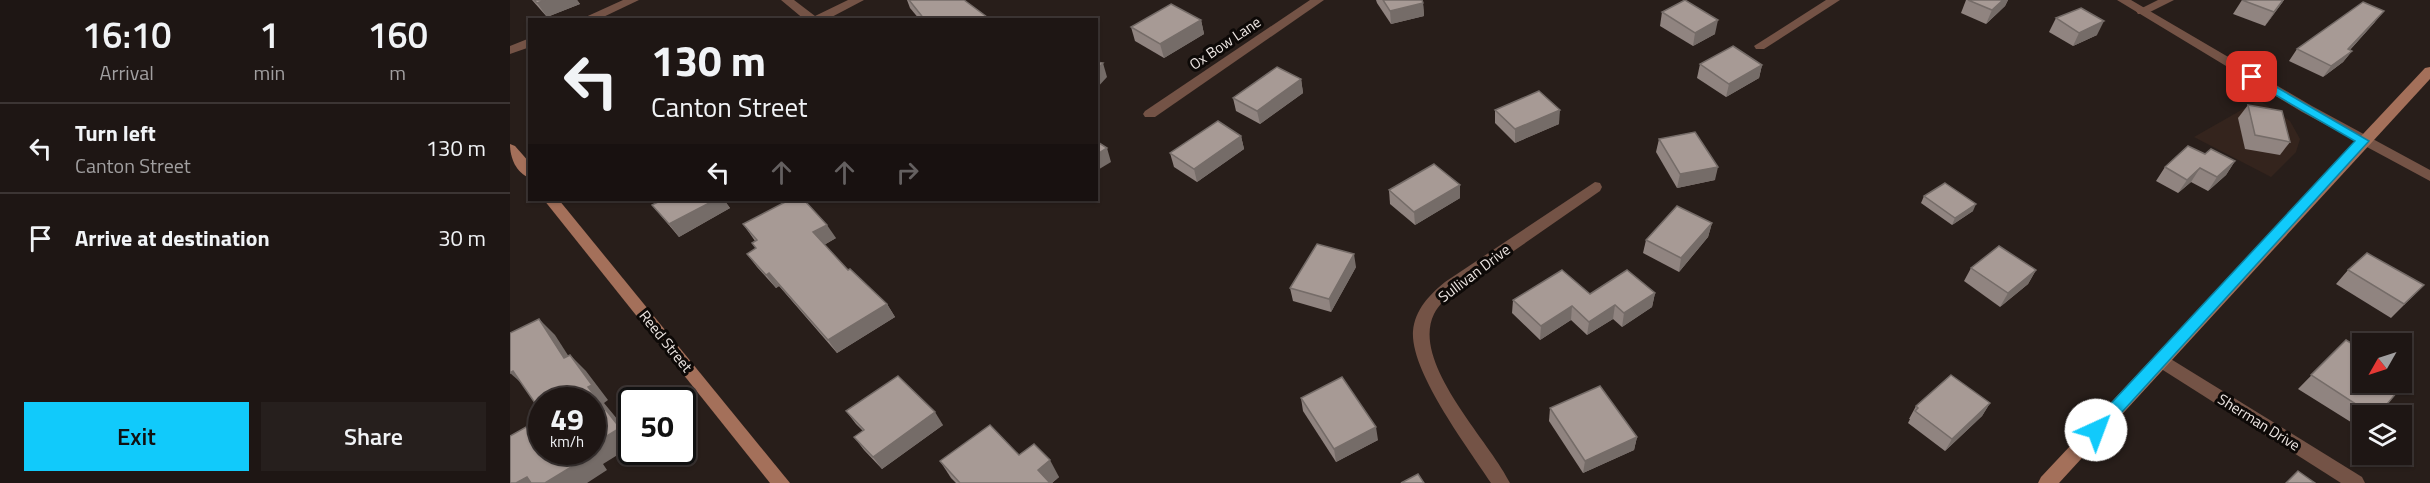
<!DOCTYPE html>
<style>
:root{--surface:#1e1614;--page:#261f1d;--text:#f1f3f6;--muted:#a19fa0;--line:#3c3534;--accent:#11cafb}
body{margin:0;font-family:"Titillium Web",sans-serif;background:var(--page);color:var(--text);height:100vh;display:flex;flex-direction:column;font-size:22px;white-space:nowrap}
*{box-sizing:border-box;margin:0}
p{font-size:20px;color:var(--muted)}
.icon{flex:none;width:33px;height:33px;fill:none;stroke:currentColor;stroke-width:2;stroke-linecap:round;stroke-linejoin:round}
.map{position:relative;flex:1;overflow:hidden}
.sheet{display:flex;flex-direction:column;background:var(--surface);width:510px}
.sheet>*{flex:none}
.banner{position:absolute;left:18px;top:18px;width:570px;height:183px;border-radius:0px;box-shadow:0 2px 4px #0004,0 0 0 2px var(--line);background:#1e1614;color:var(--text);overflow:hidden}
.needle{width:39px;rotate:231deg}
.buttons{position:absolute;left:1842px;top:333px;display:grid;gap:12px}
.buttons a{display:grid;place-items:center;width:60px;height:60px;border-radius:0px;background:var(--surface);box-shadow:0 2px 4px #0004,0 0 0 2px var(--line);font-size:30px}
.speed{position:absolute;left:18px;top:387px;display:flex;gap:12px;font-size:30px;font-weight:700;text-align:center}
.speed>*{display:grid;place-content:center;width:78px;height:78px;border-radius:50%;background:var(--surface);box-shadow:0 2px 4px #0004,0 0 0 2px var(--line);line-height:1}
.speed small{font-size:15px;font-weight:400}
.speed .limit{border:3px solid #111;border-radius:9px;background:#fff;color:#111}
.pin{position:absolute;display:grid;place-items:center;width:51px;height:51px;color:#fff;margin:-26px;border-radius:12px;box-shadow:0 3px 9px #0006}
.me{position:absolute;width:66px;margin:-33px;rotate:43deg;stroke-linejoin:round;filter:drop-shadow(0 0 4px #0008)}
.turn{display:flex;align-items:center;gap:21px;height:126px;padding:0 24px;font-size:27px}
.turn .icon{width:78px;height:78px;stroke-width:2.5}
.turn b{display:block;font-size:42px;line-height:51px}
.lanes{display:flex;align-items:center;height:57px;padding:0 24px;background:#0003;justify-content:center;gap:30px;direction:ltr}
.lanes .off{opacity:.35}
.eta{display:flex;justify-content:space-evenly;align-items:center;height:102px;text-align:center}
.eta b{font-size:36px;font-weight:600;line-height:42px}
.cta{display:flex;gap:12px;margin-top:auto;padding:12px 24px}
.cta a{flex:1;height:69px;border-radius:0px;background:var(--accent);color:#111;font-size:24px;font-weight:600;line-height:69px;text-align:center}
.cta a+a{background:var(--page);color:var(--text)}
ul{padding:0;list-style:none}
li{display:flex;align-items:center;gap:18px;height:90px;padding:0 24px;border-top:2px solid var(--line)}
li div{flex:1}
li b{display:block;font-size:22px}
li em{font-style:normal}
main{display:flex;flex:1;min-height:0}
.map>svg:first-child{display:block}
</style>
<main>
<section class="sheet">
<div class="eta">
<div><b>16:10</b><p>Arrival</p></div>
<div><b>1</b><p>min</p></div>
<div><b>160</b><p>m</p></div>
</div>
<ul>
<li><svg class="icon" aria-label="left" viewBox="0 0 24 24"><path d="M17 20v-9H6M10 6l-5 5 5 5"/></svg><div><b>Turn left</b><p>Canton Street</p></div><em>130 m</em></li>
<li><svg class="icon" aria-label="arrive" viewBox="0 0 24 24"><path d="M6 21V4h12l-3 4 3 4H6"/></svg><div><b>Arrive at destination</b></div><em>30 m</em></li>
</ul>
<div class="cta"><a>Exit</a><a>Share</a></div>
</section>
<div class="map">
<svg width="1920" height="483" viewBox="0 0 1920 483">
<rect width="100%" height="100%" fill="#281e1a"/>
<path fill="#34241d" d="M 1749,100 L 1780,121 L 1790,139 L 1786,152 L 1761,177 L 1684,137 Z"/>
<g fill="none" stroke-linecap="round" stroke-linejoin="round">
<g fill="#745346" fill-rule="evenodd">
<path d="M 113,0 L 129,0 L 87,20 L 69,20 Z"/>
<path d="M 271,0 L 284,0 L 305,16 L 338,0 L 354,0 L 316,20 L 295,20 Z"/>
<path d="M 800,0 L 814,0 L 645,117 L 635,117 L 633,114 L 635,111 Z"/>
<path d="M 1316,0 L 1330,0 L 1254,49 L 1246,49 L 1244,46 Z"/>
<path d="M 1648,0 L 1664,0 L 1636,14 L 1628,14 L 1626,11 Z"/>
<path d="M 20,38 L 20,47 L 0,54 L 0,46 Z"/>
<path d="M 1085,182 L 1090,183 L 1092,187 L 1090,191 L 946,291 C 938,297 928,305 924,314 C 900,363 980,441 1000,483 L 981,483 C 959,449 900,372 903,331 C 905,310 919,295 935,282 Z"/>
<path d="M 1651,353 L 1852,477 L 1855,483 L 1831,483 L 1645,365 L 1643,360 L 1645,355 Z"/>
</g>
<path fill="#745346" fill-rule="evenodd" d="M 1607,0 L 1621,0 L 1802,106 L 1920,170 L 1920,181 L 1792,112 Z"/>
<g fill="#a4705a" fill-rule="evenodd">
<path d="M 1920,67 L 1920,79 L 1549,483 L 1528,483 L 1531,477 L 1915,68 Z"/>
<path d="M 0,144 L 5,146 L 20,163 L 20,178 C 6,173 0,158 0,144 Z"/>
<path d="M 34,200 L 49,200 L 280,483 L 260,483 Z"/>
</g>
</g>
<g fill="#908480">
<path d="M 22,0 L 67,0 L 70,4 L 37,17 Z"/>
<path d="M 397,0 L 454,0 L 481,20 L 410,20 L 400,8 Z"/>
<path d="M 866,0 L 912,0 L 913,3 L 914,16 L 881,24 L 867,3 Z"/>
<path d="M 1456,0 L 1498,0 L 1495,6 L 1476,24 L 1451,13 Z"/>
<path d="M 1732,0 L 1774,0 L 1755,26 L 1723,14 Z"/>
<path d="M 1152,12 L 1205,34 L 1183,46 L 1150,26 Z"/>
<path d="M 1546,18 L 1587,35 L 1563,46 L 1539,32 Z"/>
<path d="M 691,20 L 694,34 L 654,58 L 625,41 L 621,27 Z"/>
<path d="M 1865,22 L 1840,50 L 1842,51 L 1833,62 L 1813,77 L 1779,61 L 1787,49 Z"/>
<path d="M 1190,64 L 1252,65 L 1249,78 L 1216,97 L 1187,78 Z"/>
<path d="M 791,79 L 793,93 L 750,124 L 726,111 L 723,98 Z"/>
<path d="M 1738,105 L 1780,142 L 1770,155 L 1735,149 L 1728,118 Z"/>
<path d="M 985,110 L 1049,124 L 1005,143 L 985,123 Z"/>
<path d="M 731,136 L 734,149 L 687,182 L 664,167 L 660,153 Z"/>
<path d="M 1149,139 L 1205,180 L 1167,188 L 1146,152 Z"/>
<path d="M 1695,154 L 1725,161 L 1716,175 L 1698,191 L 1681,182 L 1668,193 L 1646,181 L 1655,167 Z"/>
<path d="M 950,185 L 950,198 L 905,225 L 880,204 L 879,190 Z"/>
<path d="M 1414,196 L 1463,211 L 1442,225 L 1411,203 Z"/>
<path d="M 152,200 L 214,200 L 220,208 L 169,237 L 142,205 Z"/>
<path d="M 1202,223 L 1198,237 L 1169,272 L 1133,253 L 1136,240 Z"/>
<path d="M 233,224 L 326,238 L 314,245 L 338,270 L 377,304 L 385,317 L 327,353 L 269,286 L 266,288 L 247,267 L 237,254 L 246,249 L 242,243 L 245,241 Z"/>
<path d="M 846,267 L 821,312 L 783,301 L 780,288 Z"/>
<path d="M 1461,268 L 1526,270 L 1518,284 L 1490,307 L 1454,281 Z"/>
<path d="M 1838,270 L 1914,285 L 1881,318 L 1826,284 Z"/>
<path d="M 1145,293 L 1142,307 L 1112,327 L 1103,319 L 1077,335 L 1061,320 L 1030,340 L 1002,313 L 1003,300 L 1080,294 Z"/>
<path d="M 1836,340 L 1867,416 L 1852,416 L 1852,429 L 1788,389 Z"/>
<path d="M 791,398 L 868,440 L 826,462 L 793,411 Z"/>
<path d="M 1480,403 L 1472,416 L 1435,451 L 1398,423 L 1400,419 L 1399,419 L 1406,406 Z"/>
<path d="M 1040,408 L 1127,437 L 1124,450 L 1073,473 L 1039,421 Z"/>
<path d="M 336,411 L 433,425 L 372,469 L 354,450 L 344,437 L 353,431 L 346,424 Z"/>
<path d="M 509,455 L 549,477 L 542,483 L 446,483 L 441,478 L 430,461 Z"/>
</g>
<g fill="#756c68">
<path d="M 35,0 L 67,0 L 70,4 L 37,17 L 27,3 Z"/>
<path d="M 1493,0 L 1498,0 L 1495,6 L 1476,24 L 1482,10 Z"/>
<path d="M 1773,0 L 1774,0 L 1755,26 L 1764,12 Z"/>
<path d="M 913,3 L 914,16 L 881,24 L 880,11 Z"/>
<path d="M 1874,11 L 1865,22 L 1833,57 L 1842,51 L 1833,62 L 1813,77 L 1821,66 L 1838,49 Z"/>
<path d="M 691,20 L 694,34 L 654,58 L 650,44 Z"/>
<path d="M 1208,20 L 1205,34 L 1183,46 L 1185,33 Z"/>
<path d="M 1594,21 L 1587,35 L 1563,46 L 1569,33 Z"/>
<path d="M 593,63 L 597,77 L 586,89 L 586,70 Z"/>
<path d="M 1252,65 L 1249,78 L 1216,97 L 1219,84 Z"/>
<path d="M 791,79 L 793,93 L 750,124 L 747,111 Z"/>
<path d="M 1050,110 L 1049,124 L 1005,143 L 1005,129 Z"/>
<path d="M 731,136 L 734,149 L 687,182 L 684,169 Z"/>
<path d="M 597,148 L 601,162 L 586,171 L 586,155 Z"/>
<path d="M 1725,161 L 1716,175 L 1698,191 L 1707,177 Z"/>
<path d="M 1208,167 L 1205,180 L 1167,188 L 1170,174 Z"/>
<path d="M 1690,168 L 1681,182 L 1668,193 L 1677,180 Z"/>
<path d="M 950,185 L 950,198 L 905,225 L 904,212 Z"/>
<path d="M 205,200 L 214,200 L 220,208 L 169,237 L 159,224 Z"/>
<path d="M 1466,204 L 1463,211 L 1442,225 L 1445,218 Z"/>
<path d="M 1202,223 L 1198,237 L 1169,272 L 1171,258 Z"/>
<path d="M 317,225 L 326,238 L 312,246 L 303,232 Z"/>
<path d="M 844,254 L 846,267 L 821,312 L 819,299 Z"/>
<path d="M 1526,270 L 1518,284 L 1490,307 L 1498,293 Z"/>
<path d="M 259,273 L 269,286 L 266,288 L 256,275 Z"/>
<path d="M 1145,293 L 1142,307 L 1112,327 L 1114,313 Z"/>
<path d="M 377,304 L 385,317 L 327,353 L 318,340 Z"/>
<path d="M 1105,305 L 1103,319 L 1077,335 L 1079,322 Z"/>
<path d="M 1062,306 L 1061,320 L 1030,340 L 1031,326 Z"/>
<path d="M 29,319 L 45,335 L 70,374 L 54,358 Z"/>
<path d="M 60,355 L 76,371 L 98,400 L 94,403 L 122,437 L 122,446 L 93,464 L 97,470 L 77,483 L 35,483 L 78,452 L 82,452 L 78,387 Z"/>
<path d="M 3,371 L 17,388 L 0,373 Z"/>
<path d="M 1480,403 L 1472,416 L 1435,451 L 1442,439 Z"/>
<path d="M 425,412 L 433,425 L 372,469 L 363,457 Z"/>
<path d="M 866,427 L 868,440 L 826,462 L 824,449 Z"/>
<path d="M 1127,437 L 1124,450 L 1073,473 L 1075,461 Z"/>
<path d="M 540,460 L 549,477 L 542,483 L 535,483 L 528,470 Z"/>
<path d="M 17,477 L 25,483 L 6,483 Z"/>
</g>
<g fill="#a79a95" stroke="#756c68" stroke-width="1.5">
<path d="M 24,0 L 35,0 L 27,3 Z"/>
<path d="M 399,0 L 454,0 L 481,20 L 415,20 Z"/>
<path d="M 873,0 L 912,0 L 913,3 L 880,11 Z"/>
<path d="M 1175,0 L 1208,20 L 1185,33 L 1152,12 Z"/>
<path d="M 1458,0 L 1493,0 L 1482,10 Z"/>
<path d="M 1732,0 L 1773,0 L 1764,12 Z"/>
<path d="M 1853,2 L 1874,11 L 1838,49 L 1842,51 L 1821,66 L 1787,49 Z"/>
<path d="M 661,4 L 691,20 L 650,44 L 621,27 Z"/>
<path d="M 1571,8 L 1594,21 L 1569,33 L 1546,18 Z"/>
<path d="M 1223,46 L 1252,65 L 1219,84 L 1190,64 Z"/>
<path d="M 586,62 L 593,63 L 586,70 Z"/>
<path d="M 767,67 L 791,79 L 747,111 L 723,98 Z"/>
<path d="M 1029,91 L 1050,110 L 1005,129 L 985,110 Z"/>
<path d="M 1738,105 L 1772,111 L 1780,142 L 1745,135 Z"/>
<path d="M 708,121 L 731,136 L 684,169 L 660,153 Z"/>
<path d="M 1185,132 L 1208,167 L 1170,174 L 1149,139 Z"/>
<path d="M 586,141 L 597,148 L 586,155 Z"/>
<path d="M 1678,146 L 1695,154 L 1701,149 L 1725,161 L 1707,177 L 1690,168 L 1677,180 L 1655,167 Z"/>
<path d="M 924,164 L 950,185 L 904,212 L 879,190 Z"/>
<path d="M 1435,183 L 1466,204 L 1445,218 L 1414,196 Z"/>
<path d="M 152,200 L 205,200 L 159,224 L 142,205 Z"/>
<path d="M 279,200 L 294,200 L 317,225 L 303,232 L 338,270 L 340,269 L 377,304 L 318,340 L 259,273 L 256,275 L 237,254 L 246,248 L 242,243 L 247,240 L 233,224 Z"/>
<path d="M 1167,206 L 1202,223 L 1171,258 L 1136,240 Z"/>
<path d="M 807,244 L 844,254 L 819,299 L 780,288 Z"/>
<path d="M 1489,246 L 1526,270 L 1498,293 L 1461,268 Z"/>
<path d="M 1857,253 L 1914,285 L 1894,304 L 1838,270 Z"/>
<path d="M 1052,270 L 1080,294 L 1117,270 L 1145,293 L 1114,313 L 1105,305 L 1079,322 L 1062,306 L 1031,326 L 1003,300 Z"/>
<path d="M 29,319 L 54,358 L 60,355 L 82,385 L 78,387 L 110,428 L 82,445 L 82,400 L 32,400 L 32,413 L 3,371 L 0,373 L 0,333 Z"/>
<path d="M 1836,340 L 1852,350 L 1852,382 L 1874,382 L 1888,391 L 1867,416 L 1864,416 L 1801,375 Z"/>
<path d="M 1441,375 L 1480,403 L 1442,439 L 1405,411 L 1408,408 L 1406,406 Z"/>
<path d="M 388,376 L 425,412 L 363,457 L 344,437 L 354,430 L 336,411 Z"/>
<path d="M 832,377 L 866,427 L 824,449 L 791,398 Z"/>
<path d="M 1090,386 L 1127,437 L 1075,461 L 1040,408 Z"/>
<path d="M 32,418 L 32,452 L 78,452 L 81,455 L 35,483 L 21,483 L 17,477 L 6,483 L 0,483 L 0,436 Z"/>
<path d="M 480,425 L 509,455 L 524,444 L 540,460 L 528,470 L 540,483 L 450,483 L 430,461 Z"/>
<path d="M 1788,471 L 1805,483 L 1776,483 Z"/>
<path d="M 908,474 L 914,483 L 891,483 Z"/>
</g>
<path fill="#11cafb" stroke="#0b83a3" stroke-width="1.5" d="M 1742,73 L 1859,141 L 1591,435 L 1586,437 L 1580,435 L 1578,430 L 1580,426 L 1845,141 L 1738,79 L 1738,74 Z"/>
<g text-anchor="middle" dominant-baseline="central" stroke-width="6" stroke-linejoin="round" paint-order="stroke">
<g font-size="15" fill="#ece5e2" stroke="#0d0907">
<text transform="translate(715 43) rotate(-34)">Ox Bow Lane</text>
<text transform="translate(964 273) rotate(-37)">Sullivan Drive</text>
<text transform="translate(156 341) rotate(51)">Reed Street</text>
<text transform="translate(1749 422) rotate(32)">Sherman Drive</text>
</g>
</g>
</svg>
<div class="buttons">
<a><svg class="needle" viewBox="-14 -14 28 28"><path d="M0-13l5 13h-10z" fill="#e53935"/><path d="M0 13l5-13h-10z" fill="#a19fa0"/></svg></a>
<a><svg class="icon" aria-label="layers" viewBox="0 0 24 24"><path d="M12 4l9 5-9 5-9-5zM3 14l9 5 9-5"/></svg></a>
</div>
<div class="speed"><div>49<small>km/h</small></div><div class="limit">50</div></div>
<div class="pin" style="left:1742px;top:77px;background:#d93025"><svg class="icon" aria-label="arrive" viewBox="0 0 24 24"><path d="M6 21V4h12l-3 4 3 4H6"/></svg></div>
<svg class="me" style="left:1586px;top:430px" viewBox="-20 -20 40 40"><circle r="19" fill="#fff"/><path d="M0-13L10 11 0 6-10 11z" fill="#11cafb"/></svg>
<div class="banner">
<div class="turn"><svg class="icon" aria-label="left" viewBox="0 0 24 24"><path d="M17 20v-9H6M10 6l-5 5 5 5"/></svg><div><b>130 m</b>Canton Street</div></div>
<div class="lanes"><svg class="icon" aria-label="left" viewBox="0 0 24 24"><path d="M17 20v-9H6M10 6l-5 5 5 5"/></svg><svg class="icon off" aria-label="ahead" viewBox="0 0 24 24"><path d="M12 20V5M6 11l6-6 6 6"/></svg><svg class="icon off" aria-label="ahead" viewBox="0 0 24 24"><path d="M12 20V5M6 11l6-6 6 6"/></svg><svg class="icon off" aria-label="right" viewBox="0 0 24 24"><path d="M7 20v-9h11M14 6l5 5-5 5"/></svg></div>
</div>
</div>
</main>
